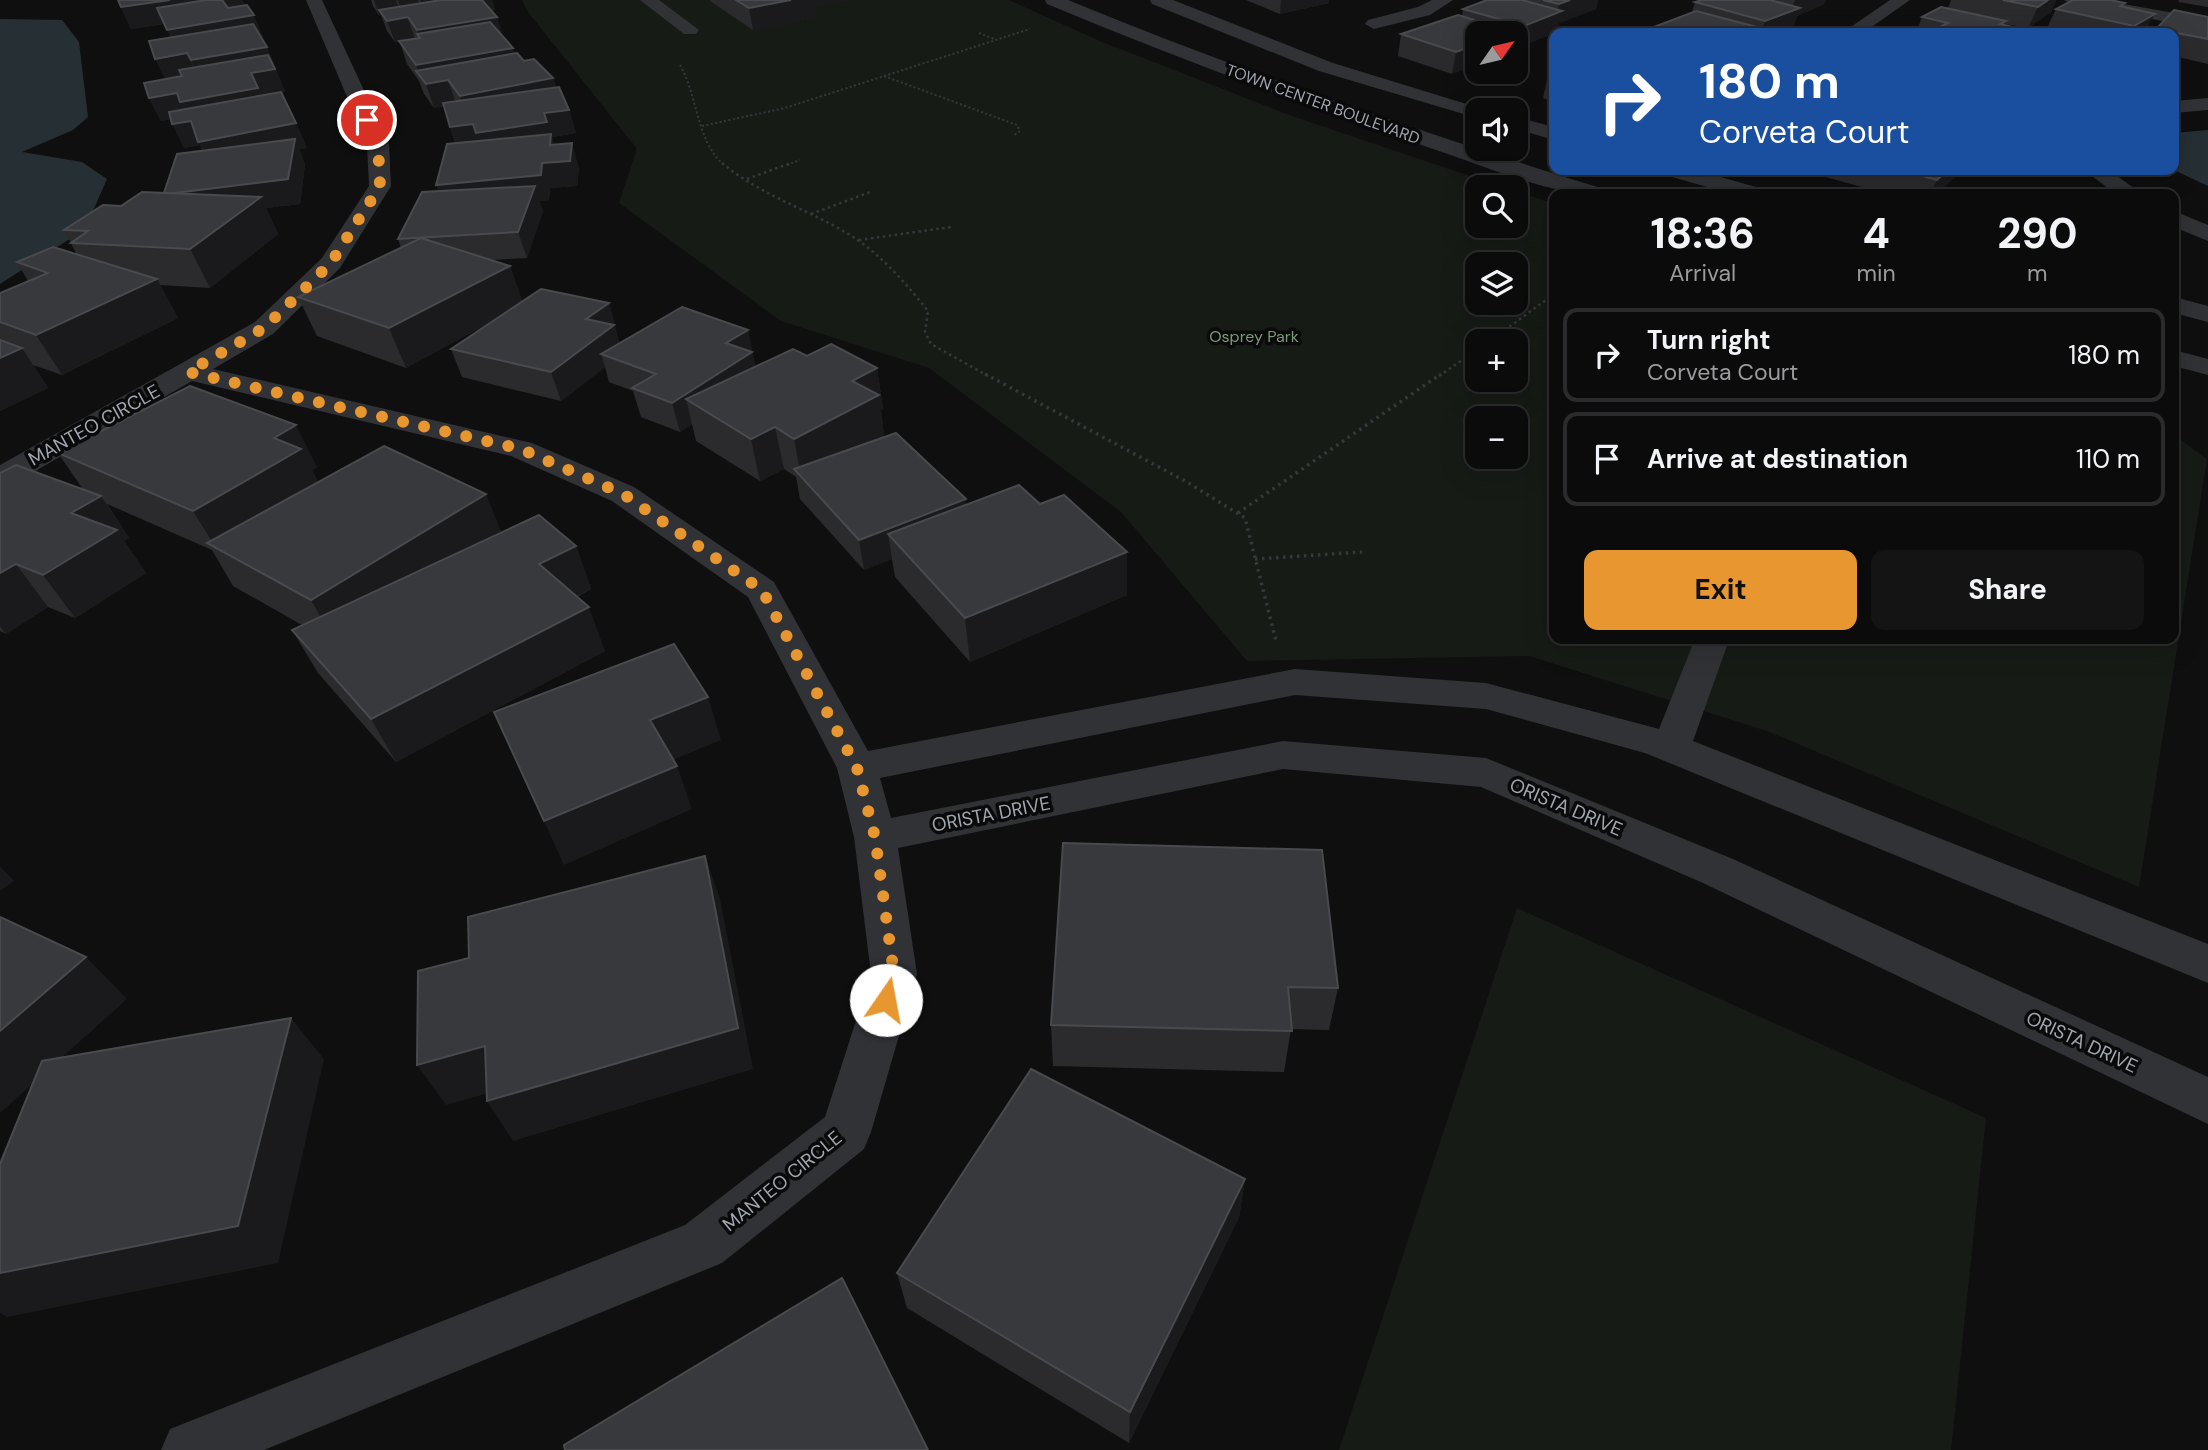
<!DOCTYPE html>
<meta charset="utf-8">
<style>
:root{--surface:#0b0b0c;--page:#141415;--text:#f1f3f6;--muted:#9a9b9d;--line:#2b2b2d;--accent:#e8962f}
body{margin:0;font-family:"DM Sans",sans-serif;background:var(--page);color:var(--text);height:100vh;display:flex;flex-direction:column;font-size:26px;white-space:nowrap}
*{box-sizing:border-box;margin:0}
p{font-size:23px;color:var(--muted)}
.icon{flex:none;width:38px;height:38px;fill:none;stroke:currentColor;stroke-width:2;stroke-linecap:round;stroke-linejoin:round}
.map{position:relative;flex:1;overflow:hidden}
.drawer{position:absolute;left:1549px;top:189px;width:630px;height:455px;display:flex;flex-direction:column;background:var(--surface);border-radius:14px;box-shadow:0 7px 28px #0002,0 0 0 2px var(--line)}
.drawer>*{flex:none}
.banner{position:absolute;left:1549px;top:28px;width:630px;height:147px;border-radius:14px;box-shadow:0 7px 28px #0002,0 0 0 2px var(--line);background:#1a4fa0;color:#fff;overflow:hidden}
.needle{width:46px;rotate:56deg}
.controls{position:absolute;left:1465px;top:21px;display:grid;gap:14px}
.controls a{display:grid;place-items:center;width:63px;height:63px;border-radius:14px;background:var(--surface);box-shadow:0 7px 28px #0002,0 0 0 2px var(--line);font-size:35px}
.pin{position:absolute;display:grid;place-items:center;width:60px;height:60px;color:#fff;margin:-30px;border:4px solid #fff;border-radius:50%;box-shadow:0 2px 7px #0007}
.me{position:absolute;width:77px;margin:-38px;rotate:12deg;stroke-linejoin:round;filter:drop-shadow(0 0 5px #0008)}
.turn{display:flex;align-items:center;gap:24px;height:147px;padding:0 35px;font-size:32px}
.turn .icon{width:91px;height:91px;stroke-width:2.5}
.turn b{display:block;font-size:49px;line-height:60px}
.eta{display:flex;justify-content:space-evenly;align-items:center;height:119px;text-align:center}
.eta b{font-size:42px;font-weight:700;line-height:49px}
.cta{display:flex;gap:14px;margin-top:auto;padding:14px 35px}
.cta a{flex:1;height:80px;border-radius:14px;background:var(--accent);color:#111;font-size:28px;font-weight:700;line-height:80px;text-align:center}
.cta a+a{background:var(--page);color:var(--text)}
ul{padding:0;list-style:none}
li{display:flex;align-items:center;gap:21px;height:94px;margin:0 14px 10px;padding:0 21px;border:4px solid var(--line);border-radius:14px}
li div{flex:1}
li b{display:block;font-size:26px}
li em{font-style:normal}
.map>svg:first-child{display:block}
</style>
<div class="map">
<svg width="2208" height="1450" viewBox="0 0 2208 1450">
<rect width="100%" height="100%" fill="#0f0f10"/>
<g fill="#161b16" fill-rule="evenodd">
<path d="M 522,0 L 1009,0 L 1100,41 L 1292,116 L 1503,187 L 1477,187 L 1477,226 L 1516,226 L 1516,191 L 1554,204 L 1554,639 L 2174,639 L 2174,435 L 2207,459 L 2139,887 L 1767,731 L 1529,656 L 1247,661 L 1121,512 L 929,368 L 781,321 L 619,203 L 637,149 L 528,12 ZM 1477,264 L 1516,264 L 1516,303 L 1477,303 ZM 1477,341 L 1516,341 L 1516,380 L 1477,380 ZM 1477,418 L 1516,418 L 1516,457 L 1477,457 Z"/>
<path d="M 1517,908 L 1986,1118 L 1951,1450 L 1339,1450 Z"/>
</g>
<g fill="#262f33">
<path d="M 0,19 L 62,20 L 79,42 L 88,117 L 73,130 L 22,152 L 82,162 L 107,179 L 85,229 L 0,284 Z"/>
<path d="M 2208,130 L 2208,186 L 2174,170 L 2174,133 Z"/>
</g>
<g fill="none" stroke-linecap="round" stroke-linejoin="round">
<g stroke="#36393c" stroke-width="2" stroke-dasharray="2 2.5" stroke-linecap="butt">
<path d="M 979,33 L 994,39"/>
<path d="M 680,65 C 698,96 696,141 724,165"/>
<path d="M 884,76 L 1017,125 L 1020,131 L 1013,136"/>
<path d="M 702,126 L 785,108 L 1030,29"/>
<path d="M 787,165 L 800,160"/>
</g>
<g stroke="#36393c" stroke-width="2.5" stroke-dasharray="2.5 3.5" stroke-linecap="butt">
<path d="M 722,163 C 759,194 804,208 845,232 C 878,251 905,282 928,311 L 925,332 L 931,344 L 988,376"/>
<path d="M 747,179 L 791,163"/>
<path d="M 811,214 L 873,191"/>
<path d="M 859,240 L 951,227"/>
<path d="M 1490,341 L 1554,294"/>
<path d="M 1439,376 L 1477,350"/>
</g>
<g stroke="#36393c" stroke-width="3.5" stroke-dasharray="2.5 4.5" stroke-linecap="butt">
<path d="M 985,374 L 1187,482 L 1245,518 L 1276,641"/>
<path d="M 1238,513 L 1441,374"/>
<path d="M 1255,559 L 1362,552"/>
</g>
<g fill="#303235" fill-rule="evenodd">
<path d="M 306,0 L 322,0 L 389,144 L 391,186 L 340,268 L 273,334 L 213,369 L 532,443 L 634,487 L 774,582 L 868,751 L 1295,669 L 1486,683 L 1659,729 L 1695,639 L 1725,639 L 1728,643 L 1693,741 L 2208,944 L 2208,983 L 1645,753 L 1486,709 L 1295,695 L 880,778 L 891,818 L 1283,741 L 1486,758 L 1733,859 L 2208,1077 L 2208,1124 L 1703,883 L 1481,787 L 1283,769 L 898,848 L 917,974 L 871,1132 L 864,1149 L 722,1263 L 264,1450 L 161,1450 L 170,1429 L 685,1225 L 825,1117 L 871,974 L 854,837 L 837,768 L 748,597 L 612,501 L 511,456 L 192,381 L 11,485 L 0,487 L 0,465 L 255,322 L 322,258 L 369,186 L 367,144 Z"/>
<path d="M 640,0 L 659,0 L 699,30 L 696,34 L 684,34 Z"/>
<path d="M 1045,0 L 1068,0 C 1243,72 1423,133 1604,189 L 1607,194 C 1553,197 1491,168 1439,151 C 1307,106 1176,58 1047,4 Z"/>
<path d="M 1150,0 L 1173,0 L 1333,63 L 1486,110 L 1477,110 L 1477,118 L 1319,71 L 1152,4 Z"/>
<path d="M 1432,0 L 1453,0 L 1430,15 L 1374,29 L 1365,24 L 1368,20 L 1418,7 Z"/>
<path d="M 1890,0 L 1910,0 L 1863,33 L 1842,33 Z"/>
<path d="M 2064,0 L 2101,0 L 2208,19 L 2208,29 L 2072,5 Z"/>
<path d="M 2208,98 L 2208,110 L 2174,113 L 2174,101 Z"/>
<path d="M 1516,117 L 1554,127 L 1554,140 L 1516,129 Z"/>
<path d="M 1662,170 L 1696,170 L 1763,189 L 1766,194 L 1732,194 L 1665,175 Z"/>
<path d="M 2084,170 L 2109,170 L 2142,194 L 2116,194 Z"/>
<path d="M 2174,211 L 2208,225 L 2208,241 L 2174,227 Z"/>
<path d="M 2174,297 L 2208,306 L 2208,322 L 2174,313 Z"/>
<path d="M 2174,350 L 2208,359 L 2208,375 L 2174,366 Z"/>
</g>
</g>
<g fill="#2b2b2e">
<path d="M 242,0 L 263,37 L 261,37 L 267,47 L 285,92 L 282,92 L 307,148 L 299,149 L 305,164 L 300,204 L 266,208 L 278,234 L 210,288 L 160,285 L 178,318 L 62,375 L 33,365 L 48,388 L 0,411 L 0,293 L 28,281 L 17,262 L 77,255 L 64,230 L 121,206 L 164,193 L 202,151 L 200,145 L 184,148 L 171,119 L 161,121 L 149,98 L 165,79 L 171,37 L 164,24 L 131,29 L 121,7 Z"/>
<path d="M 371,0 L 492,0 L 495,10 L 492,10 L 504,38 L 514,53 L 524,61 L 553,78 L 556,87 L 569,110 L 576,133 L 552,137 L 554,145 L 579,168 L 577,186 L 550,188 L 549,200 L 539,201 L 543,211 L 527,258 L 492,260 L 510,266 L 522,301 L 609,303 L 619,343 L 748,330 L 755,367 L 807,356 L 877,368 L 883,409 L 881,410 L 884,436 L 875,441 L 966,499 L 966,505 L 1040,504 L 1127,552 L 1127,595 L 970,662 L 895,577 L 892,559 L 864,570 L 800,499 L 796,477 L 784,469 L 760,481 L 696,441 L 692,424 L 680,432 L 641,417 L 633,391 L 609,382 L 605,367 L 561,401 L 462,377 L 451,349 L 494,320 L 406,368 L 317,336 L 298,297 L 401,248 L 398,239 L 439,191 L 455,143 L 444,106 L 434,108 L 424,94 L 419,81 L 407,64 L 400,42 L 395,42 L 387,31 L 381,15 L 379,15 L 373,6 Z"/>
<path d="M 710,0 L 849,0 L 814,6 L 815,17 L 753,30 L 710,1 Z"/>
<path d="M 1246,0 L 1329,0 L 1329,3 L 1280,14 Z"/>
<path d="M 1487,0 L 1598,0 L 1596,9 L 1559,23 L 1557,32 L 1519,47 L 1516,46 L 1516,33 L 1477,33 L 1452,74 L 1398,56 L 1401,34 L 1462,16 L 1463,9 Z"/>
<path d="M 1702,0 L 1826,0 L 1824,4 L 1797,16 L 1793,29 L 1782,33 L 1650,33 L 1651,28 L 1692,12 L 1695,2 Z"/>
<path d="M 1951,0 L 2056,0 L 2051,12 L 2028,28 L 2005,24 L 2004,25 L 2024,33 L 1916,33 L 1922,17 L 1948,8 Z"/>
<path d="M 2179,0 L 2208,0 L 2208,7 L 2178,2 Z"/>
<path d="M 2123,7 L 2144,33 L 2060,33 L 2046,30 L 2056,9 Z"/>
<path d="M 2208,17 L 2208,64 L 2174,56 L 2174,33 L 2153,33 L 2156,29 Z"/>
<path d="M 1554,72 L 1554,102 L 1543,98 L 1548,75 Z"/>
<path d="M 1812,170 L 1961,170 L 1958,174 L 1937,194 L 1887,194 L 1811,173 Z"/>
<path d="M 58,453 L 317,467 L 312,470 L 318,482 L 502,533 L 576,546 L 591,589 L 577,597 L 605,651 L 396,762 L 318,673 L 292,630 L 302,625 L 233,586 L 212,550 L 107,504 L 129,538 L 124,541 L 146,573 L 75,618 L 48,607 L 6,634 L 0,631 L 0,473 L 82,488 Z"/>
<path d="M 1063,843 L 1338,988 L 1329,1030 L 1291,1029 L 1284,1072 L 1053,1066 L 1051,1025 Z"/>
<path d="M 1245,1179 L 1239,1217 L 1129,1443 L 907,1308 L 897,1273 Z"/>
</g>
<g fill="#1a1a1c">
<path d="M 170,0 L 242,0 L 247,11 L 131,29 L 121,7 Z"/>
<path d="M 374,0 L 396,0 L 400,12 L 379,10 L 381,15 L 379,15 Z"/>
<path d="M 398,0 L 418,0 L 424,15 L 408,18 L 415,39 L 395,42 L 387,21 L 404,18 Z"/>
<path d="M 420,0 L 492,0 L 495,10 L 427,20 Z"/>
<path d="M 791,0 L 849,0 L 814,6 L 815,17 L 753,30 L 749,8 Z"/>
<path d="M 1281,0 L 1329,0 L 1329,3 L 1280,14 Z"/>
<path d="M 1570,0 L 1598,0 L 1596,9 L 1559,23 L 1557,32 L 1519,47 L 1524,26 L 1557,13 L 1559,4 Z"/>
<path d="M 1795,0 L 1826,0 L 1824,4 L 1797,16 L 1793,29 L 1782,33 L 1761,33 L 1765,21 L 1791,11 Z"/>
<path d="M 2048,0 L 2056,0 L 2051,12 L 2028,28 L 2038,7 Z"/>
<path d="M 2155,14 L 2144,33 L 2130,33 L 2134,26 Z"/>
<path d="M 254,15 L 263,37 L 178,52 L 167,30 Z"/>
<path d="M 497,17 L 504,38 L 425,52 L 417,30 Z"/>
<path d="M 1477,44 L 1477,65 L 1452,74 L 1456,52 Z"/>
<path d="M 267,47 L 285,92 L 262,96 L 296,123 L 307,148 L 299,149 L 305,164 L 300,204 L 266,208 L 278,234 L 210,288 L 163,195 L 210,166 L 200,145 L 184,148 L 172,124 L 187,116 L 161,121 L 149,98 L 201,83 L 191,60 Z"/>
<path d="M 513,48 L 520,71 L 448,80 L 456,103 L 434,108 L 426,84 L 420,77 L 416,65 Z"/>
<path d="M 187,53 L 198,76 L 166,81 L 155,59 Z"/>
<path d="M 553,78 L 560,101 L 468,119 L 460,96 Z"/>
<path d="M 569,110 L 576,133 L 552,137 L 558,159 L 572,143 L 579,168 L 577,186 L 550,188 L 549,200 L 539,201 L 543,211 L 527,258 L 518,232 L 445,210 L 436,185 L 458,151 L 450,127 Z"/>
<path d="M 1948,170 L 1961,170 L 1958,174 L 1937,194 L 1930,194 L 1937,180 Z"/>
<path d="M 510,266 L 523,304 L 406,368 L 389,328 Z"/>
<path d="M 157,279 L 178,318 L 62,375 L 36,335 Z"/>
<path d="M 609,303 L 622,353 L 601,354 L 605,367 L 561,401 L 551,372 L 586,319 Z"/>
<path d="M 748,330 L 758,380 L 686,399 L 692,424 L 680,432 L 672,403 L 726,343 Z"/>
<path d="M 22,348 L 48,388 L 0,411 L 0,358 Z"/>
<path d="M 877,368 L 883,409 L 881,410 L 884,436 L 804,480 L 801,477 L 794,439 L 852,381 Z"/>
<path d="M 296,425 L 317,467 L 312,470 L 323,491 L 216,548 L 193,511 L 274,438 Z"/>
<path d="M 775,427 L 784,469 L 760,481 L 751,439 Z"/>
<path d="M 486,494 L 503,536 L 335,643 L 311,600 Z"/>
<path d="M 101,496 L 129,538 L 124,541 L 146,573 L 75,618 L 43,575 L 71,513 Z"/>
<path d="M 966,499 L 968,529 L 888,534 L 892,559 L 864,570 L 859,540 Z"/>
<path d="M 576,546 L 591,589 L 555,607 L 539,564 Z"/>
<path d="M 1127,552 L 1127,595 L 970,662 L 965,618 Z"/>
<path d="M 16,564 L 48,607 L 6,634 L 0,626 L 0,573 Z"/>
<path d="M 589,607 L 605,651 L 396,762 L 371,719 Z"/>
<path d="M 708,697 L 721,740 L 665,763 L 650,720 Z"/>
<path d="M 677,766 L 692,809 L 564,865 L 544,821 Z"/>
<path d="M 705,856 L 720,899 L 753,1069 L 513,1141 L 487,1101 Z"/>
<path d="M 0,866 L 14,881 L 0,891 Z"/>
<path d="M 86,957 L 127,999 L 0,1113 L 0,1031 Z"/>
<path d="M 291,1018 L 324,1059 L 278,1263 L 7,1317 L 0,1313 L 0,1273 Z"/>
<path d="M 485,1046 L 511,1087 L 446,1105 L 417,1065 Z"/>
<path d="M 1245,1179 L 1239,1217 L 1129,1443 L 1130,1412 Z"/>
</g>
<g fill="#38393c" stroke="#484a4e" stroke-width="2">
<path d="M 118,0 L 170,0 L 121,7 Z"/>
<path d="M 206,0 L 222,0 L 228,8 L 247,5 L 254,15 L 167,30 L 157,8 Z"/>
<path d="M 441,0 L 482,0 L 497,17 L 417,30 L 408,17 L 387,21 L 379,10 Z"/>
<path d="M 736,0 L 791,0 L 749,8 Z"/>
<path d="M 1487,0 L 1522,0 L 1562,11 L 1524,26 L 1463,9 Z"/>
<path d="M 1543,0 L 1570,0 L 1559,4 Z"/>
<path d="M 1702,0 L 1770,0 L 1800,8 L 1765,21 L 1695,2 Z"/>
<path d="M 2003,0 L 2048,0 L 2038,7 Z"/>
<path d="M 2073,0 L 2110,0 L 2125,3 L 2120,6 L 2155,14 L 2134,26 L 2056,9 Z"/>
<path d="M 1941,7 L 2006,21 L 2000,24 L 2026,30 L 2020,33 L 1966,33 L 1940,27 L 1948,23 L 1922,17 Z"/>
<path d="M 2174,10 L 2208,17 L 2208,39 L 2156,29 Z"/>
<path d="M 1696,11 L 1772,31 L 1767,33 L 1670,33 L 1651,28 Z"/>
<path d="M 1458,15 L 1513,32 L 1509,33 L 1477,33 L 1477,44 L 1456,52 L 1401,34 Z"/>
<path d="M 490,22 L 513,48 L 416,65 L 399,41 L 420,38 L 417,34 Z"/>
<path d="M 253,24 L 267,47 L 191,60 L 187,53 L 155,59 L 149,41 Z"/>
<path d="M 517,53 L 524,61 L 534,59 L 553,78 L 460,96 L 448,80 L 426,84 L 416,71 Z"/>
<path d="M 268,55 L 275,69 L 251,73 L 258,88 L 180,102 L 177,93 L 149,98 L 144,83 L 182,76 L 179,70 Z"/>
<path d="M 559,87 L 569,110 L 544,113 L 547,122 L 476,133 L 473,124 L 450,127 L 443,103 Z"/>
<path d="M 281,92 L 296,123 L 198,142 L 191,121 L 172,124 L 169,112 Z"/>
<path d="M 551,134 L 550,145 L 572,143 L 570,161 L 542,163 L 541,175 L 436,185 L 447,144 Z"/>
<path d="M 295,139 L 288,179 L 175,193 L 164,193 L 177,154 Z"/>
<path d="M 1900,170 L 1948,170 L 1937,180 Z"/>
<path d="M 535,186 L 518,232 L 398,239 L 422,192 Z"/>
<path d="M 142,192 L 261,197 L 190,249 L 71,243 L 88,231 L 64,230 L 103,205 L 121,206 Z"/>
<path d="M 421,238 L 510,266 L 389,328 L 298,297 Z"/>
<path d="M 53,247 L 157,279 L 36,335 L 0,322 L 0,293 L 48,273 L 17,262 Z"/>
<path d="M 541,289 L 609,303 L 586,319 L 614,325 L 551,372 L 451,349 Z"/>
<path d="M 682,307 L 748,330 L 726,343 L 752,352 L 672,403 L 632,388 L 656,374 L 601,354 Z"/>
<path d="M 0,340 L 22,348 L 0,358 Z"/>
<path d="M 831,344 L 877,368 L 852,381 L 879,395 L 794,439 L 775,427 L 751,439 L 686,399 L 793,349 L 807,356 Z"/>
<path d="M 190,386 L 296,425 L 274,438 L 301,449 L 193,511 L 58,453 Z"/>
<path d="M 896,433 L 966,499 L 859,540 L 794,469 Z"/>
<path d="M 384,446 L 486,494 L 311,600 L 207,543 Z"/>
<path d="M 16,465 L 101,496 L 71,513 L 117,530 L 43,575 L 16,564 L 0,573 L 0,473 Z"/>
<path d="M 1019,485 L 1040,504 L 1064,495 L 1127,552 L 965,618 L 888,534 Z"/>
<path d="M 539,515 L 576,546 L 539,564 L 589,607 L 371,719 L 292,630 Z"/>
<path d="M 674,644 L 708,697 L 650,720 L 677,766 L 544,821 L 494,712 Z"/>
<path d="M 1063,843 L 1322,850 L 1338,988 L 1288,987 L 1292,1031 L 1051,1025 Z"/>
<path d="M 705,856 L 738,1028 L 487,1101 L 485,1046 L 417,1065 L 418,971 L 469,958 L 468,917 Z"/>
<path d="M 0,917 L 86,957 L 0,1031 Z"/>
<path d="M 291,1018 L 238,1226 L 0,1273 L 0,1164 L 42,1061 Z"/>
<path d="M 1031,1069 L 1245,1179 L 1130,1412 L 897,1273 Z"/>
<path d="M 842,1278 L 928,1450 L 565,1450 L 564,1445 Z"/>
</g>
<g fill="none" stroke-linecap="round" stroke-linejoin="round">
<path stroke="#e8962f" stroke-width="12" stroke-dasharray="0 21.6" d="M 367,120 L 378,144 L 380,186 L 331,263 L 264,328 L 188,372 L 521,449 L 623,494 L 762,590 L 857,768 L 875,837 L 894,974 L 886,1000"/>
</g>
<g text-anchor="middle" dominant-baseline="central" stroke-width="7" stroke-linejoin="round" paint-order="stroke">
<g font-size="16" fill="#a1a7b1" stroke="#0a0a0b">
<text transform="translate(1323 104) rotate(20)">TOWN CENTER BOULEVARD</text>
</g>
<g font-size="16" fill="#7a9b78" stroke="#0a0a0b">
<text x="1254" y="336">Osprey Park</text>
</g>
<g font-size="19" fill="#a1a7b1" stroke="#0a0a0b">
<text transform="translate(94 425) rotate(-29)">MANTEO CIRCLE</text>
<text transform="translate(1566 807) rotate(23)">ORISTA DRIVE</text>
<text transform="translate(991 814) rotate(-11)">ORISTA DRIVE</text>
<text transform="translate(2082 1042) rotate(25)">ORISTA DRIVE</text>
<text transform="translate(782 1181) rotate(-39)">MANTEO CIRCLE</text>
</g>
</g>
</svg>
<div class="controls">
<a><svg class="needle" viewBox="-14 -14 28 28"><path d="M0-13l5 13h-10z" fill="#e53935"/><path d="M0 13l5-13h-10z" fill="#9a9b9d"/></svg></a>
<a><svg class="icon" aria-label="sound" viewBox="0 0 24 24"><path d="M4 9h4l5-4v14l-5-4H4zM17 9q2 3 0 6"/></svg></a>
<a><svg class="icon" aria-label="search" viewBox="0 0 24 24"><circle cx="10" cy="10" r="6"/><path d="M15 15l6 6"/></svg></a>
<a><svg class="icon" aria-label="layers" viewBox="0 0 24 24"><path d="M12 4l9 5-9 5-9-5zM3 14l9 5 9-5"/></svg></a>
<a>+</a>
<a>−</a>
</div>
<div class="pin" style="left:367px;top:120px;background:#d93025"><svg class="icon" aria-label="arrive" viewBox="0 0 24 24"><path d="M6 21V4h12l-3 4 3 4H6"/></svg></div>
<svg class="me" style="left:886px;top:1000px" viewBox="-20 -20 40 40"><circle r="19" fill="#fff"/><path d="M0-13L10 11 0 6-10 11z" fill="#e8962f"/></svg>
<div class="banner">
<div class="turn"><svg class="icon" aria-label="right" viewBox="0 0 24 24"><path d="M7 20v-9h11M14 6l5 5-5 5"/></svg><div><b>180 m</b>Corveta Court</div></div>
</div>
<section class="drawer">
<div class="eta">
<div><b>18:36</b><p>Arrival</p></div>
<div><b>4</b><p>min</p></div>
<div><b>290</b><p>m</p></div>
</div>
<ul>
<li><svg class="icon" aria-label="right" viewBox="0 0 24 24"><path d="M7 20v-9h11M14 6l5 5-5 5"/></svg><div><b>Turn right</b><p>Corveta Court</p></div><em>180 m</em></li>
<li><svg class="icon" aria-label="arrive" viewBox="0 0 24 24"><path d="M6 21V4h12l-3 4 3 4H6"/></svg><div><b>Arrive at destination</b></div><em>110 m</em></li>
</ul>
<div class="cta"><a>Exit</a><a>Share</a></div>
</section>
</div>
